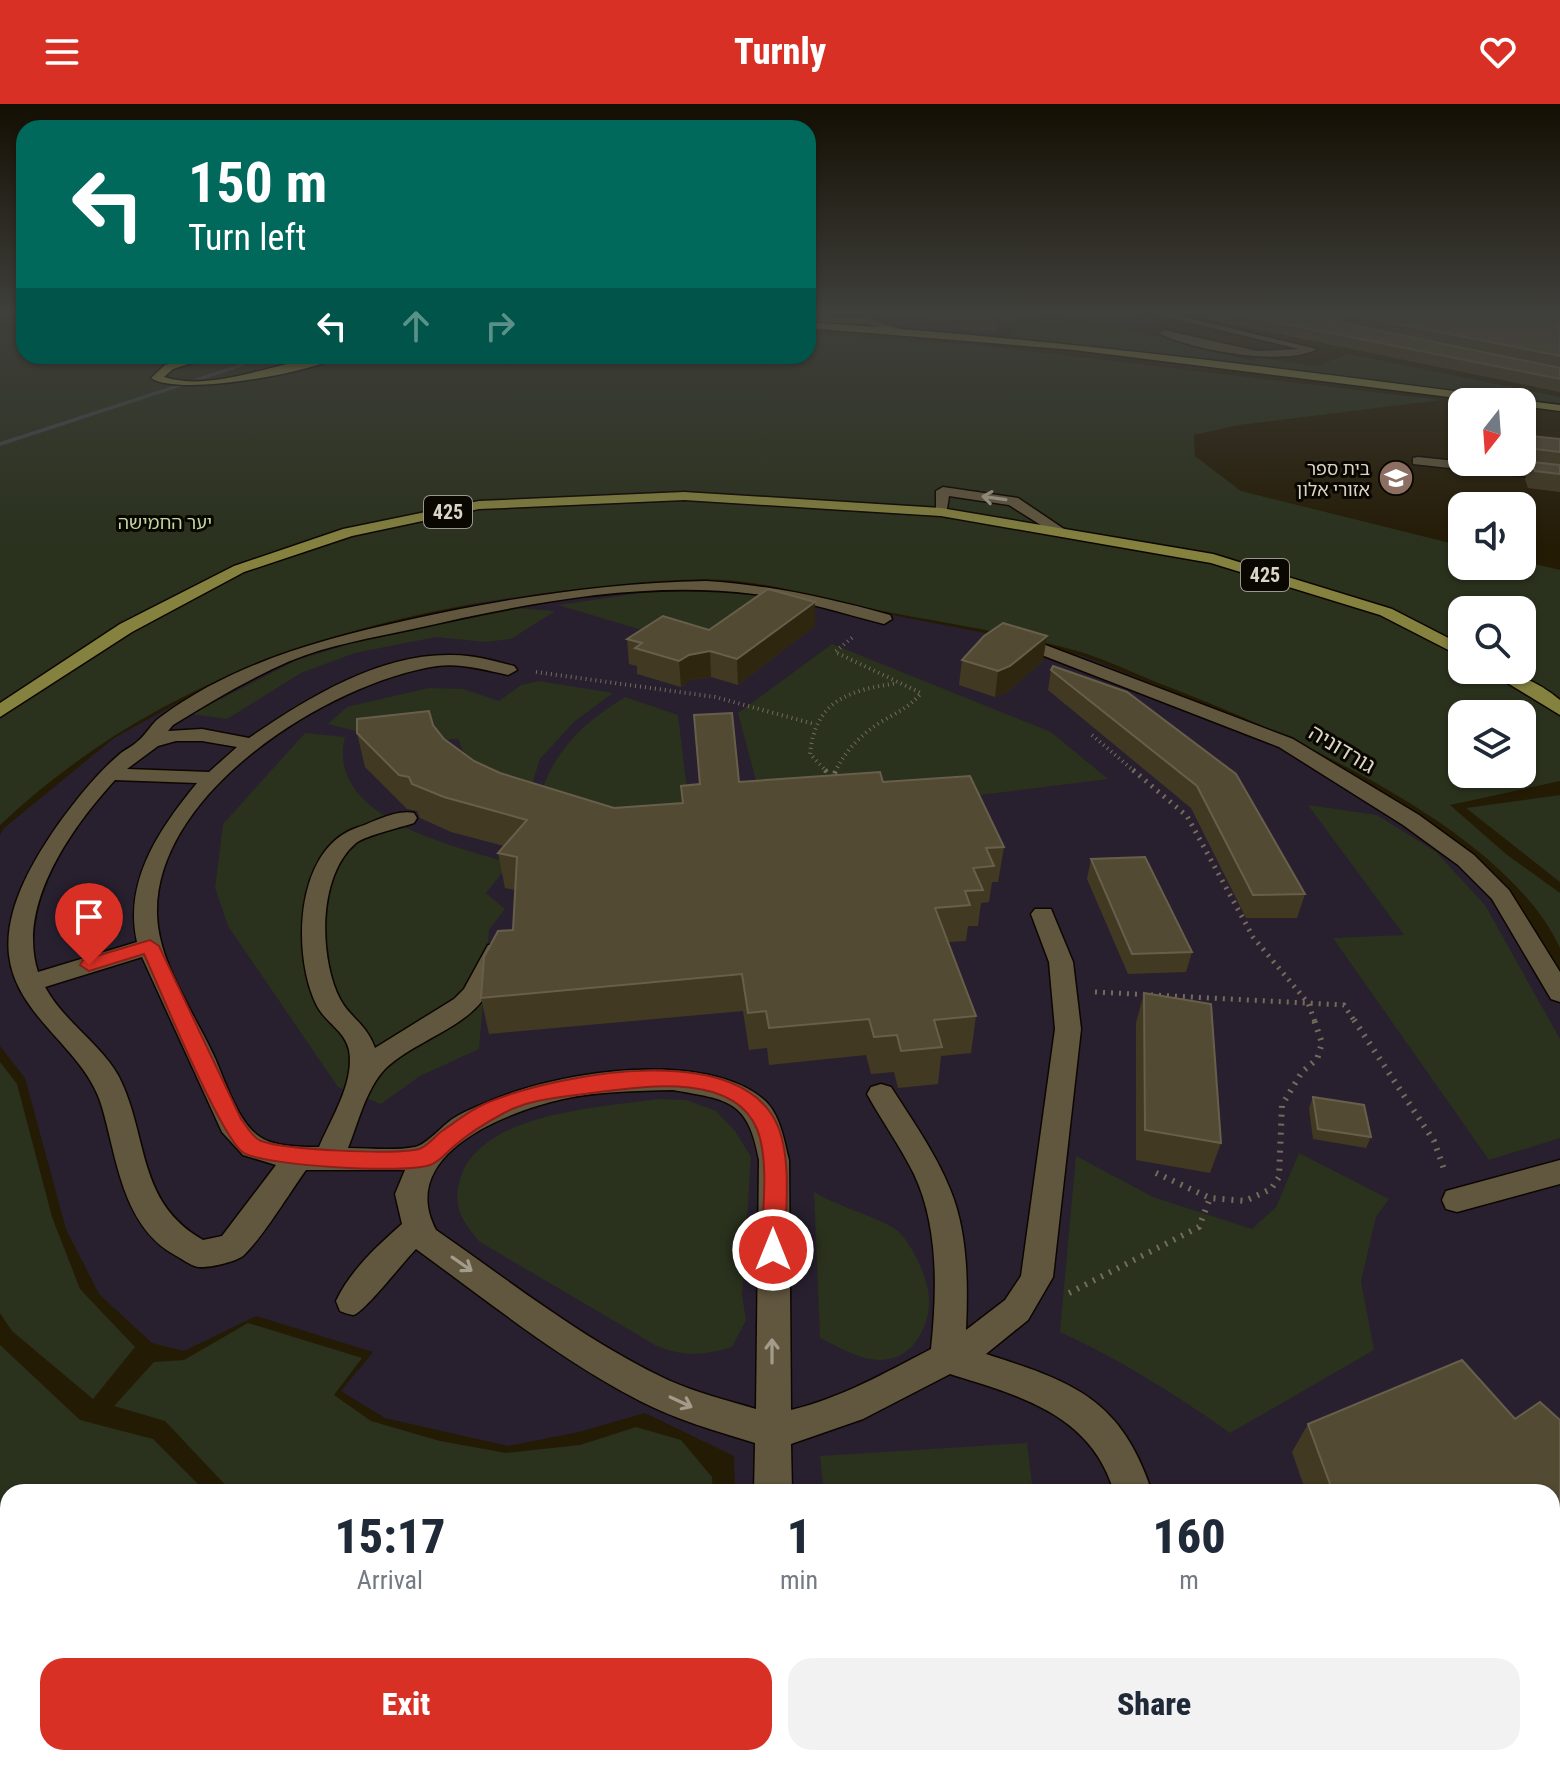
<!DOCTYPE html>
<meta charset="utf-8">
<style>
:root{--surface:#fff;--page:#f2f2f3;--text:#1f2937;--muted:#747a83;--accent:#d93025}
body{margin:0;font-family:"Roboto Condensed","Noto Sans Hebrew",sans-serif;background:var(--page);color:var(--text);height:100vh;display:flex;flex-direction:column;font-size:30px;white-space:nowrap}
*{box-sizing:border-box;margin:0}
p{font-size:26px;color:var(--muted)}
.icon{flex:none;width:44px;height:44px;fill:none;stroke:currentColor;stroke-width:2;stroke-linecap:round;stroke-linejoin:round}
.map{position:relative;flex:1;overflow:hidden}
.panel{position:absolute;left:0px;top:1380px;width:1560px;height:282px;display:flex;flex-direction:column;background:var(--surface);border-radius:24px 24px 0 0;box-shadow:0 2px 6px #0004}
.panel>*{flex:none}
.top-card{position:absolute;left:16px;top:16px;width:800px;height:244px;border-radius:24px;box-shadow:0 2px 6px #0004;background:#00695c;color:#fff;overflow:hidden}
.needle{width:52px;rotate:197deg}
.controls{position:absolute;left:1448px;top:284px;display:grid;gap:16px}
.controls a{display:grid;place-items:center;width:88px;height:88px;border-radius:16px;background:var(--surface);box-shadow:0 2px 6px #0004;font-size:40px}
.pin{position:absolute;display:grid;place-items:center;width:68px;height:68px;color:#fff;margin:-82px -34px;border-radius:50% 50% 50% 0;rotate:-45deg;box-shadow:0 0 8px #0007}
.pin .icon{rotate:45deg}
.me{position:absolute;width:88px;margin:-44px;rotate:0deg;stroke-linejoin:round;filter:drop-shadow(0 0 6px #0008)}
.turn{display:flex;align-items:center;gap:28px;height:168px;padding:0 40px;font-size:36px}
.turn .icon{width:104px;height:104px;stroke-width:2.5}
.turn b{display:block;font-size:56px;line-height:68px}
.lanes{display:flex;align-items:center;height:76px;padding:0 40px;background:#0003;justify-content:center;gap:40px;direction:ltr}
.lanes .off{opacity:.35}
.eta{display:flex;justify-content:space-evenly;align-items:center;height:136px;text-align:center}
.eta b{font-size:48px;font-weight:800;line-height:56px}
.action{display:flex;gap:16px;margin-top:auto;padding:16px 40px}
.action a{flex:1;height:92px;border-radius:24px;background:var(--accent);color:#fff;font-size:32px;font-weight:800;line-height:92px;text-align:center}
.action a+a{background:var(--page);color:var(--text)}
header{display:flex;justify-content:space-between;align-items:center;height:104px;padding:0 40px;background:var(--accent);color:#fff;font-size:36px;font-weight:800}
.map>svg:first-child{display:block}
</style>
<header><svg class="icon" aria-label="menu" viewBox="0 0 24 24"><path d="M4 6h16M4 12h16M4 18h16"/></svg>Turnly<svg class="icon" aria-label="heart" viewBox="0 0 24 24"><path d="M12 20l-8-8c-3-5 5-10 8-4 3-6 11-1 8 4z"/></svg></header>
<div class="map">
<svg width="1560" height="1661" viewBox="0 0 1560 1661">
<rect width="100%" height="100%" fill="#241b05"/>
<g fill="#28202f">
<path d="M 808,209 L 1138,209 L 1169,216 L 1144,225 L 1048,214 L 1014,219 L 1006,228 L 990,232 L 914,225 L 873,216 L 808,214 Z"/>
<path d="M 660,477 L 738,481 L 985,529 L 1083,552 L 1228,610 L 1401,698 L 1509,790 L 1560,867 L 1560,1661 L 740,1661 L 740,1654 L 1552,1654 L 1552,1388 L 735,1388 L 734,1352 L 645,1309 L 579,1328 L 508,1342 L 385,1314 L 341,1287 L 373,1248 L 256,1212 L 184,1247 L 152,1239 L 99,1190 L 66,1125 L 25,974 L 0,942 L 0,732 L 3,725 L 114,634 L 174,601 L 253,565 L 363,526 L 497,495 Z"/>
</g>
<g fill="#2a311d" fill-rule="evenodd">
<path d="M 0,209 L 24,209 L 24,252 L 808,252 L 808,230 L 978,241 L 1441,296 L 1239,321 L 1194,331 L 1195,352 L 1241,387 L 1462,442 L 1462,462 L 1522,462 L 1522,457 L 1560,466 L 1560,677 L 1450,701 L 1506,750 L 1560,789 L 1560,844 C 1517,751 1380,678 1291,635 C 1247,614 1202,596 1156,578 C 1132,568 1108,557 1084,549 C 1015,529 943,519 872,505 C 828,496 782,482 737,477 C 682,472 626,480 573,486 C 360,509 158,572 0,721 ZM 1462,506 L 1522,506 L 1522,566 L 1462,566 ZM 1462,610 L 1522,610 L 1522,670 L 1462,670 Z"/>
<path d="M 1053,215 L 1136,227 L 1252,257 L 1258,254 L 1318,262 L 1348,250 L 1560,293 L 1560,299 L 1004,232 L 1013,230 L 1017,220 Z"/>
<path d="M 655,487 L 728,487 L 779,494 L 706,545 L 558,501 Z"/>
<path d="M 517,504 L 555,507 L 511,535 L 485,538 L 436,533 L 355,549 L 301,569 L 227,615 L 191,610 L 297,556 L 353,539 Z"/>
<path d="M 832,540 L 1051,628 L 1108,675 L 891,702 L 762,699 L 738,609 Z"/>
<path d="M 539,577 L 613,589 L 575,617 L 540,655 L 532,680 L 469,661 L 458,635 L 362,641 L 368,630 L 328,620 L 347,603 L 428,584 L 463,585 L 499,597 L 521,581 Z"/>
<path d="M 625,593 L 678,611 L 690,711 L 663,726 L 541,687 C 560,640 583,620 625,593 Z"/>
<path d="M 305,629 L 345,633 C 325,714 454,742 510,759 L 486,789 L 505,805 L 489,826 L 479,945 L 420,972 L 381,1000 L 338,983 L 228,822 L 215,784 L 223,720 Z"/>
<path d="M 1560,691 L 1560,778 L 1466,704 Z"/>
<path d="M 1308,701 L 1377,711 L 1436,748 L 1485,801 L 1560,935 L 1560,1034 L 1489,1056 L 1333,834 L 1404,831 Z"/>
<path d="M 0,958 L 17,980 L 52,1113 L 80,1185 L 135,1243 L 93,1295 L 12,1227 L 0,1209 Z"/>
<path d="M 657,995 L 686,996 L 716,1007 L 735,1027 L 751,1053 L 742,1191 L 746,1216 L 732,1243 C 702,1252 683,1253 655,1241 L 480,1138 C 463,1119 453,1104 459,1079 C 476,1008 599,1004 657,995 Z"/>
<path d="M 1299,1049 L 1389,1095 L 1376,1113 L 1361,1177 L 1374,1246 L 1230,1329 C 1175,1290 1121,1256 1060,1228 L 1076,1052 L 1153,1093 L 1252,1125 L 1276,1103 Z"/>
<path d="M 814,1088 C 834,1101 886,1116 898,1127 C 913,1142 927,1172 929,1193 C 931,1219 915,1251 889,1255 C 865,1260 841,1244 820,1234 Z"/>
<path d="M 248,1219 L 362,1254 L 334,1291 L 371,1317 L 440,1337 L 506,1349 L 580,1341 L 636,1323 L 681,1336 L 712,1373 L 713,1388 L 232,1388 L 165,1317 L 114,1302 L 154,1258 L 184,1256 Z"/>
<path d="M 0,1241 L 80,1316 L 153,1335 L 206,1388 L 8,1388 L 8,1654 L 229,1654 L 227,1661 L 0,1661 Z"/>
<path d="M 1027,1339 L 1033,1388 L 824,1388 L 820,1352 Z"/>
<path d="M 395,1654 L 714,1654 L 714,1661 L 409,1661 Z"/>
<path d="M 858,1654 L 1064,1654 L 1065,1661 L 859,1661 Z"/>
</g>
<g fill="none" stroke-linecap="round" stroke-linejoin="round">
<g fill="#42464d" fill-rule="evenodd">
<path d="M 1535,209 L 1560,213 L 1560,215 L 1537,210 Z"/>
<path d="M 248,252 L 254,252 L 241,263 L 0,342 L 0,338 L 237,261 Z"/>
</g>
<g stroke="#0d0600" stroke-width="3">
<g id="minor">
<path d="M 1149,209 L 1167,209 L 1317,245 C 1287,263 1189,246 1159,229 L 1164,226 L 1257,247 L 1299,245 Z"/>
<path d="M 808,212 L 868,214 L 906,227 L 901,230 L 867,220 L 808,218 Z"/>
<path d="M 1418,353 L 1560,368 L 1560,376 L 1413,360 L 1413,354 Z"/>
<path d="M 943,383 L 1018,394 L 1064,425 L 1062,428 L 1052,428 L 1009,401 L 949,392 L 946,411 L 936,411 L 936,387 Z"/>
<path d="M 706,477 C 770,481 828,494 890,511 L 892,515 L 884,520 C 841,509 799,495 754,490 C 641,476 523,500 413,525 C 372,534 328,541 290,557 C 249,575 210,598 173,621 L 168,627 L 202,625 L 249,634 C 307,594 380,549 453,551 C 474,551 494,557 514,562 L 517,566 L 508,571 C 485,566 461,559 437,562 C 330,578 154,688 157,810 C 158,858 193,907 213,950 C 225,975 236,1017 260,1033 C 275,1043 302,1043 319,1043 C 331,1015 355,978 349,946 C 345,927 326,919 317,902 C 292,853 294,746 356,724 C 372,719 396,705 414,709 L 417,714 L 414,719 C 399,724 367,731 356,739 C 317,772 319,854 340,895 C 350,914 366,919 375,944 L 454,895 L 464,885 L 488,841 L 506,841 L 509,847 C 501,863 494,883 482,897 C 458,927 413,938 385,965 C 366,985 358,1019 348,1044 C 369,1044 394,1047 415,1043 C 428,1040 441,1022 454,1014 C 467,1006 483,1000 498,994 C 563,967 705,946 763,995 C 780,1009 784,1036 789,1056 L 791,1306 C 841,1294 885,1269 931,1245 C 937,1188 939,1123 914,1070 C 900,1042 882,1017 867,990 L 871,983 L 881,980 L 891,983 C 912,1016 935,1048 950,1085 C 968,1128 968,1180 966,1226 L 1005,1196 L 1021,1172 L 1055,925 L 1049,858 L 1031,810 L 1035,805 L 1051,805 L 1073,858 L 1081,925 L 1053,1173 L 1028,1216 L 986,1250 C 1074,1278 1121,1295 1152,1388 L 1114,1388 C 1091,1310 1020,1292 950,1270 L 863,1315 L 791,1340 L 792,1388 L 754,1388 L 755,1339 C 716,1327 677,1316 640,1297 C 559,1255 489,1198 416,1145 C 404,1157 362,1211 353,1211 C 351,1211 342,1208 340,1207 L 336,1197 C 350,1167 377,1142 402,1120 L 395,1090 L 405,1066 L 306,1066 C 290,1088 263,1133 244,1151 C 236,1158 209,1164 198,1163 C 189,1161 181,1154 173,1150 C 122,1120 117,1054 102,1003 C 86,945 16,914 9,851 C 4,806 32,758 57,722 C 76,696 96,670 121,649 C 126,645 133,642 138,637 C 147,630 152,618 162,612 C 234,559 322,535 408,516 C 507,494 605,479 706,477 ZM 176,637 L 202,637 L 237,643 L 209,668 L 127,665 L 158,642 ZM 115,676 L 197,679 C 160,724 123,777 137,838 L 38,868 C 16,801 72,723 115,676 ZM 142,853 L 222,1028 L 243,1051 L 276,1061 L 222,1132 L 203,1136 C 136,1098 149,1033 119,973 C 103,942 64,918 45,883 ZM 673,986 C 729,996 748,996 759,1056 L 756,1305 C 726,1296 697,1289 668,1276 C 585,1237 511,1178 436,1126 C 396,1050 506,1008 563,995 C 600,987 636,987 673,986 Z"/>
<path d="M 1027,534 L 1293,635 L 1419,711 L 1474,751 L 1509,786 L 1560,868 L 1560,898 L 1551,895 L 1492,795 L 1458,761 L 1403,721 L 1279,643 L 1021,543 L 1018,539 L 1021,535 Z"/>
<path d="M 1560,1056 L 1560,1080 L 1457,1108 L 1446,1105 L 1442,1096 L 1446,1087 Z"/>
<path d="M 0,1558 L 8,1560 L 8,1602 L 0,1600 Z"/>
<path d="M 226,1654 L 285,1654 L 288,1661 L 229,1661 Z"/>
<rect x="757" y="1654" width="44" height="7"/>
<path d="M 1164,1654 L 1208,1654 L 1209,1661 L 1165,1661 Z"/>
</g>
</g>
<g stroke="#0d0600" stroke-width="3">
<g id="major">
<path d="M 808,218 C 1060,235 1311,268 1560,301 L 1560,307 L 1522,302 L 1522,298 L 1489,298 L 1074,246 L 808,224 Z"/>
<path d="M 197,252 L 214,252 L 173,265 L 164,273 C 218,290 285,252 340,252 C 312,269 178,293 151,274 L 165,261 Z"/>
<path d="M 684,388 L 941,404 L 1213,450 L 1392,505 L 1462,541 L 1462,553 L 1380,511 L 1211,459 L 941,412 L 684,396 L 479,405 L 352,432 L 244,468 L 132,528 L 0,613 L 0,599 L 120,520 L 234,462 L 343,425 L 479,397 Z"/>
<path d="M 1486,566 C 1514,566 1538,578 1560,596 L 1560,611 Z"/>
</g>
</g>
<g stroke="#746c5a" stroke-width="4" stroke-dasharray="1 4" stroke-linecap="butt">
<path d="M 536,568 L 715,593 L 814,620"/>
<path d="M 1092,631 L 1135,668"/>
<path d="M 827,668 L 810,650 C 815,596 850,586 898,579"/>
<path d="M 835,668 C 846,645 863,629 884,616 C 898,608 911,602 921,589 L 835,548 L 854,532"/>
</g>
<g stroke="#746c5a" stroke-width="5" stroke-dasharray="2 6" stroke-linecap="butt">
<path d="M 825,666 L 833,674"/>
<path d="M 1133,666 L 1187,712 L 1253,833 L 1308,899 L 1315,918"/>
<path d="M 832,677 L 836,666"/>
<path d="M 1095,888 L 1344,901 L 1355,918"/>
</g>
<g stroke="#746c5a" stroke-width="6" stroke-dasharray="2 7" stroke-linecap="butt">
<path d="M 1354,916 L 1434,1037 L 1445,1068"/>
<path d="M 1156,1069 L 1210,1094 L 1245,1097 L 1271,1085 L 1279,1073 L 1282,1001 L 1302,968 L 1317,955 L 1322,939 L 1314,916"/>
<path d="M 1069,1189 L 1199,1123 L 1210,1094"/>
</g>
<use href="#minor" fill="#61573f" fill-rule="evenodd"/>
<use href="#major" fill="#858240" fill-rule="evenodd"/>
</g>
<g fill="#423922">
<path d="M 808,209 L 1036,209 L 1022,209 L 1021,214 L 997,213 L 995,227 L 959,226 L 960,215 L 863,209 Z"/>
<path d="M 1176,209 L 1535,209 L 1560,214 L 1560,288 Z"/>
<path d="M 1522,331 L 1560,335 L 1560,388 L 1528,384 L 1525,375 L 1531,362 L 1520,361 L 1519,358 L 1522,358 Z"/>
<path d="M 815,498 L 815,522 L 738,581 L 711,573 L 690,576 L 681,583 L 637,570 L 637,562 L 629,560 L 627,535 L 709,526 Z"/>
<path d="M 962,556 L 1043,557 L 1007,588 L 995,593 L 959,581 Z"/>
<path d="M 1051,566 L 1127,588 L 1305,790 L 1297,814 L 1246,814 L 1191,704 L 1048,586 Z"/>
<path d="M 694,611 L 739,678 L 883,678 L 1004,743 L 998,778 L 992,778 L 989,798 L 981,799 L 978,822 L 968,822 L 966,837 L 948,838 L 976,912 L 971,949 L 941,952 L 938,980 L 898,984 L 894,968 L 871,970 L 866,951 L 769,961 L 767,944 L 749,946 L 743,907 L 489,930 L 481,894 L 513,826 L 515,786 L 505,784 L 498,749 L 504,742 L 451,728 L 420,714 L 417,707 L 407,705 L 365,663 L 357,629 L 433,621 L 444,635 L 474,657 L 500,669 L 614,704 L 682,699 L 681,682 L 699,680 Z"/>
<path d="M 1091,755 L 1192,848 L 1186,868 L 1128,870 L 1087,775 Z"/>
<path d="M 1144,889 L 1221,1039 L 1210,1069 L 1136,1056 L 1136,919 Z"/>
<path d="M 1313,993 L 1371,1033 L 1366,1044 L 1313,1035 L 1309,1004 Z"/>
<path d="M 1462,1256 L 1515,1315 L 1540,1298 L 1560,1316 L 1560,1661 L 1407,1661 L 1401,1654 L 1552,1654 L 1552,1388 L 1306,1388 L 1292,1348 L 1308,1320 Z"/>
</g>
<g fill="#2f260f">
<path d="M 815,498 L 815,522 L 738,581 L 737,555 Z"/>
<path d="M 1047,532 L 1043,557 L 1007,588 L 995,593 L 998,567 Z"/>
<path d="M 710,547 L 711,573 L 690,576 L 681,583 L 679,557 L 689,551 Z"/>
</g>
<g fill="#534a34" stroke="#685f4b" stroke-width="2">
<path d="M 1231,209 L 1294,209 L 1560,264 L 1560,275 Z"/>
<path d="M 1344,209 L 1535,209 L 1560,214 L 1560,252 Z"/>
<path d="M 1522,331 L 1560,335 L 1560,348 L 1527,344 Z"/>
<path d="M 1532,358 L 1560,361 L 1560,370 L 1535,367 Z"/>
<path d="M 768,485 L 815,498 L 737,555 L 710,547 L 689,551 L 679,557 L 635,544 L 642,539 L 627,535 L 663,512 L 709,526 Z"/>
<path d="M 1003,519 L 1047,532 L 1010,562 L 998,567 L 962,556 L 984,532 Z"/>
<path d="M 1053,562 L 1127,588 L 1236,670 L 1305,790 L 1253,791 L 1197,682 L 1051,566 Z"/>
<path d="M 429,607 L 433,621 L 444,635 L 474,657 L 500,669 L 614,704 L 683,699 L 681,682 L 700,680 L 694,611 L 732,609 L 739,678 L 880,668 L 883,678 L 970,672 L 1004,743 L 986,744 L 994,762 L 973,764 L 983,786 L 965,787 L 970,801 L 935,804 L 976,912 L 934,916 L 942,943 L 901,947 L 897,931 L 874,933 L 869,915 L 769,924 L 766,907 L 748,909 L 742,870 L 481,894 L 484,853 L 498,827 L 513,826 L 517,753 L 498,749 L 527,716 L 444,693 L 412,680 L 409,673 L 399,671 L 357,629 L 357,615 Z"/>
<path d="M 1145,753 L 1192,848 L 1132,850 L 1091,755 Z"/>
<path d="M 1144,889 L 1211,900 L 1221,1039 L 1145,1026 Z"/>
<path d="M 1313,993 L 1364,1001 L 1371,1033 L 1318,1025 Z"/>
<path d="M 1462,1256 L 1515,1315 L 1540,1298 L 1560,1316 L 1560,1661 L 1449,1661 L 1443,1654 L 1552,1654 L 1552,1388 L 1333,1388 L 1308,1320 Z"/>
</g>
<defs><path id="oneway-shaft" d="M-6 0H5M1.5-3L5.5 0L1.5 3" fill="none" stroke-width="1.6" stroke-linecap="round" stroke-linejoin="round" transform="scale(2)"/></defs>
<g stroke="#a49c8a">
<use href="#oneway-shaft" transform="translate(994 394) rotate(-172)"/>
<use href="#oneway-shaft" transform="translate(462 1160) rotate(35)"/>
<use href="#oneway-shaft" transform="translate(772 1247) rotate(-90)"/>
<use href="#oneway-shaft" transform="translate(681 1298) rotate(25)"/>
</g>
<linearGradient id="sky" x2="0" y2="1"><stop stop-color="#140f03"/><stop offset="0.47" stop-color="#3f3f3b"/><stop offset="1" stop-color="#3f3f3b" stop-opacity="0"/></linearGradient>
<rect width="1560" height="442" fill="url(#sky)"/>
<path fill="#d93025" stroke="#8d1f18" stroke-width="2" d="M 150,836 L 159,842 L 241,1015 C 247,1023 253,1034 261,1037 C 286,1046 393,1051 419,1045 C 427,1043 435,1032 442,1027 C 458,1016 476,1002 494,996 C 562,970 745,934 779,1025 C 792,1061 785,1108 785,1146 L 781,1153 L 773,1156 L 765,1153 L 761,1146 C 762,1112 770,1057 757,1025 C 733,967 640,983 592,989 C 562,993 530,995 504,1009 C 487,1018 468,1030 453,1043 C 446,1049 439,1058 430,1061 C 405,1070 267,1062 244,1049 C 222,1037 159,883 144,850 L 89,867 L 80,861 L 83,856 Z"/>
<defs>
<g id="school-disc" transform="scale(1.8)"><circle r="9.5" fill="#8d6e63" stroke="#0a0701"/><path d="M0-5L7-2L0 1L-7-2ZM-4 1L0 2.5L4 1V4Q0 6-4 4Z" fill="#fff"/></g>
</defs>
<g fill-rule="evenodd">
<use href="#school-disc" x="1396" y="374"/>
</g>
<g text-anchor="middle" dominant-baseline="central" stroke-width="6" stroke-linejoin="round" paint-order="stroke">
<g font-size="18" fill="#dbd5c8" stroke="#0a0701" text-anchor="end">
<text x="1370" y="364">בית ספר<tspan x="1370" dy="21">אזורי אלון</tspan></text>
</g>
<g font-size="18" fill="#c3d7a3" stroke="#0a0701">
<text x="165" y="418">יער החמישה</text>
</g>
<g fill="#0a0701" stroke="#9c978c" stroke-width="2">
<rect x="424" y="392" width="48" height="32" rx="6"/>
<rect x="1241" y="455" width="48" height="32" rx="6"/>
</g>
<g font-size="20" font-weight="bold" fill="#dbd5c8">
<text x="448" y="408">425</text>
<text x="1265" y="471">425</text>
</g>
<g font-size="22" fill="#dbd5c8" stroke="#0a0701">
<text transform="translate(1342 645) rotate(31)">גורדוניה</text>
</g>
</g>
</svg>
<div class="controls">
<a><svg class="needle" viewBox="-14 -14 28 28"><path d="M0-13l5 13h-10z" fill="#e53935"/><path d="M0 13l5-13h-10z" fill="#747a83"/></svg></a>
<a><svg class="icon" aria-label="sound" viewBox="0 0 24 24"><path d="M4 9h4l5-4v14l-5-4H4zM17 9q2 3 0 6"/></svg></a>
<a><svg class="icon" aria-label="search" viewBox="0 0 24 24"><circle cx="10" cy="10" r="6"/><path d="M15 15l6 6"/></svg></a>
<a><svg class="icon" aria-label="layers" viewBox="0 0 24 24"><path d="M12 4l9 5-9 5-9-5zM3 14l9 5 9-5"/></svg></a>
</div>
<div class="pin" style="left:89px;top:861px;background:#d93025"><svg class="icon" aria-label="arrive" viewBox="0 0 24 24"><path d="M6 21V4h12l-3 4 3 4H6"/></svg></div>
<svg class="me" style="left:773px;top:1146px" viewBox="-20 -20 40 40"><circle r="17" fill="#d93025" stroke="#fff" stroke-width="3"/><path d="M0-11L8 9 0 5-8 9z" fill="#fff"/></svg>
<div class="top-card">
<div class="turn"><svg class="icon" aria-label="left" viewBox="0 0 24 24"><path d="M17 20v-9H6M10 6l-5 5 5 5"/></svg><div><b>150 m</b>Turn left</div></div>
<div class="lanes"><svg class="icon" aria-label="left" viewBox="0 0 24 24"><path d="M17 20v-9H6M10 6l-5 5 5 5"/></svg><svg class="icon off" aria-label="ahead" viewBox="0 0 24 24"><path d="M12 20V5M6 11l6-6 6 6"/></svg><svg class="icon off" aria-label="right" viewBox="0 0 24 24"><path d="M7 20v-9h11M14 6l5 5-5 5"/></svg></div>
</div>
<section class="panel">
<div class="eta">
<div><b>15:17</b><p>Arrival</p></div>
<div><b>1</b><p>min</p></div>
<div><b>160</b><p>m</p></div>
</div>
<div class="action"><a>Exit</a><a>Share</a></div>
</section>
</div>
